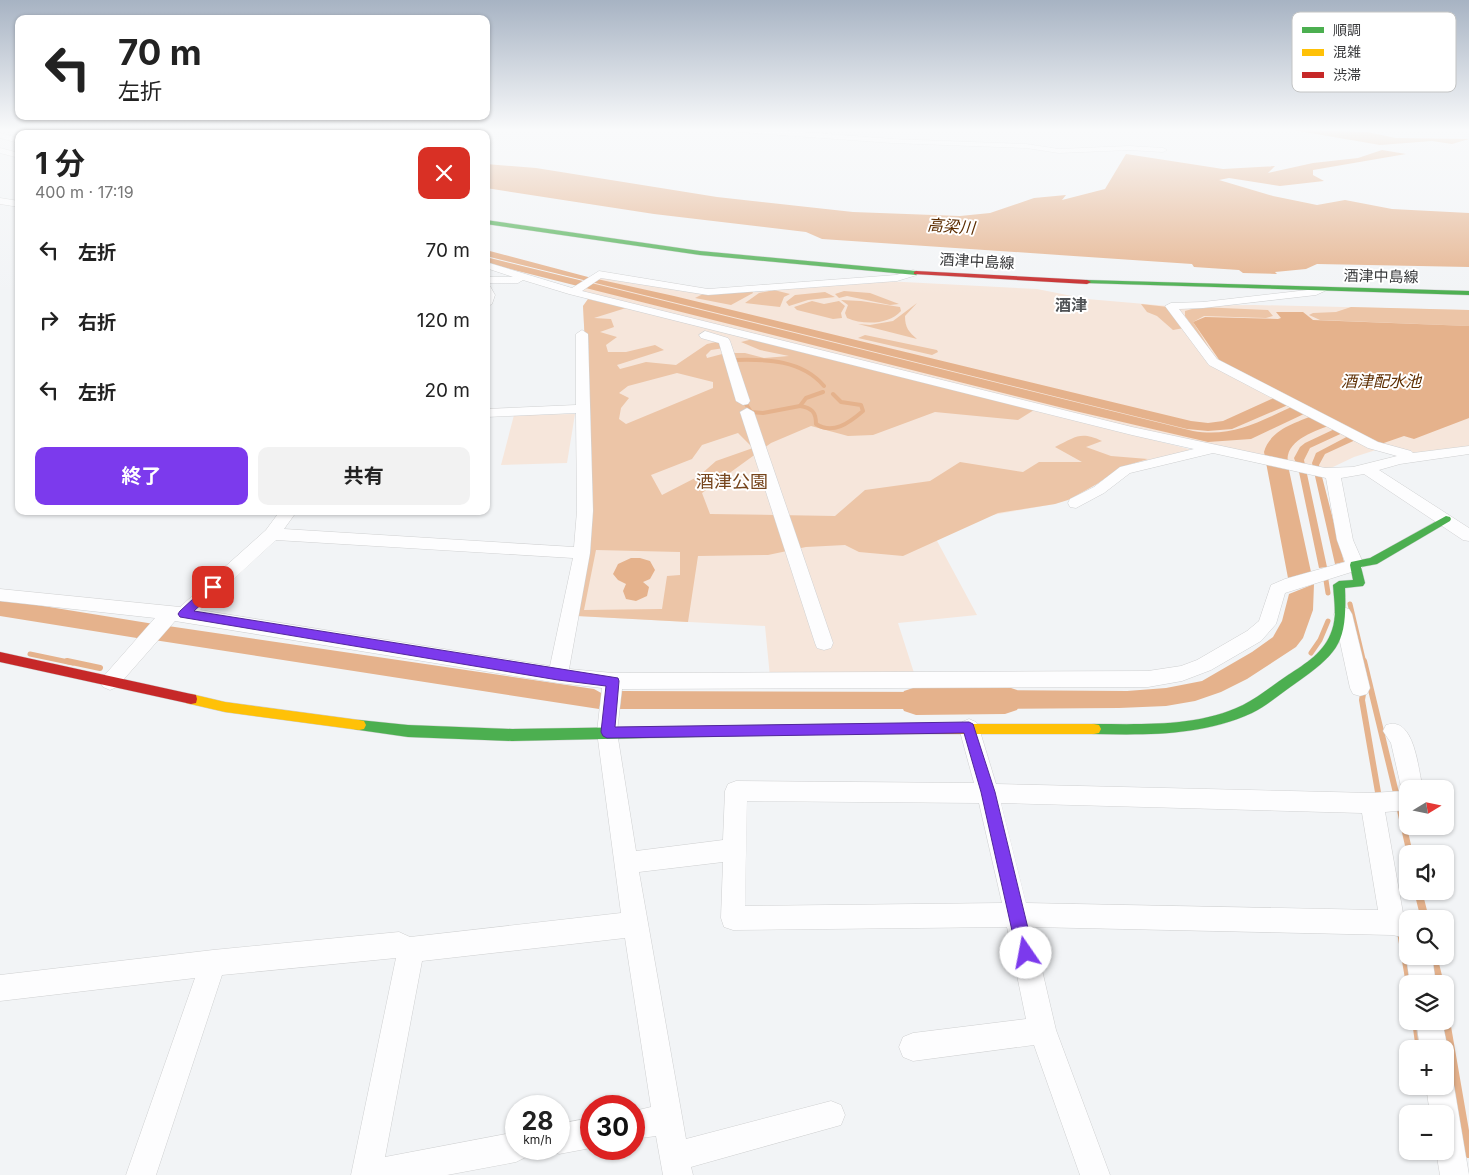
<!DOCTYPE html>
<html lang="ja">
<meta charset="utf-8">
<style>
:root{--surface:#fff;--page:#f2f2f2;--text:#222;--muted:#767676;--accent:#7c3aed}
body{margin:0;font-family:Inter,"Noto Sans JP",sans-serif;background:var(--page);color:var(--text);height:100vh;display:flex;flex-direction:column;font-size:19px;white-space:nowrap}
*{box-sizing:border-box;margin:0}
p{font-size:16px;color:var(--muted)}
.icon{flex:none;width:28px;height:28px;fill:none;stroke:currentColor;stroke-width:2;stroke-linecap:round;stroke-linejoin:round}
.map{position:relative;flex:1;overflow:hidden}
.panel{position:absolute;left:15px;top:130px;width:475px;height:385px;display:flex;flex-direction:column;background:var(--surface);border-radius:10px;box-shadow:0 1px 4px #0004}
.panel>*{flex:none}
.hud{position:absolute;left:15px;top:15px;width:475px;height:105px;border-radius:10px;box-shadow:0 1px 4px #0004;background:#fff;color:var(--text);overflow:hidden}
.needle{width:32px;rotate:80deg}
.fabs{position:absolute;left:1399px;top:780px;display:grid;gap:10px}
.fabs a{display:grid;place-items:center;width:55px;height:55px;border-radius:10px;background:var(--surface);box-shadow:0 1px 4px #0004;font-size:25px}
.speed{position:absolute;left:505px;top:1095px;display:flex;gap:10px;font-size:25px;font-weight:700;text-align:center}
.speed>*{display:grid;place-content:center;width:65px;height:65px;border-radius:50%;background:var(--surface);box-shadow:0 1px 4px #0004;line-height:1}
.speed small{font-size:12px;font-weight:400}
.speed .limit{border:8px solid #d22;background:#fff;color:#111}
.pin{position:absolute;display:grid;place-items:center;width:42px;height:42px;color:#fff;margin:-21px;border-radius:10px;box-shadow:0 2px 8px #0006}
.me{position:absolute;width:55px;margin:-28px;rotate:348deg;stroke-linejoin:round;filter:drop-shadow(0 0 4px #0008)}
.turn{display:flex;align-items:center;gap:18px;height:105px;padding:0 20px;font-size:22px}
.turn .icon{width:65px;height:65px;stroke-width:2.5}
.turn b{display:block;font-size:35px;line-height:42px}
.round{display:grid;place-items:center;flex:none;width:52px;height:52px;border-radius:10px;background:var(--page)}
.summary{display:flex;align-items:center;justify-content:space-between;height:85px;padding:0 20px}
h1{font-size:30px;font-weight:700;line-height:38px}
.cta{display:flex;gap:10px;margin-top:auto;padding:10px 20px}
.cta a{flex:1;height:58px;border-radius:10px;background:var(--accent);color:#fff;font-size:20px;font-weight:700;line-height:58px;text-align:center}
.cta a+a{background:var(--page);color:var(--text)}
ul{padding:0;list-style:none}
li{display:flex;align-items:center;gap:15px;height:70px;padding:0 20px}
li div{flex:1}
li b{display:block;font-size:19px}
li em{font-style:normal}
.map>svg:first-child{display:block}
</style>
<div class="map">
<svg width="1469" height="1175" viewBox="0 0 1469 1175">
<rect width="100%" height="100%" fill="#f2f4f6"/>
<g fill="#f6e6db">
<path d="M 599,276 L 693,292 L 885,281 L 1037,289 L 1087,299 L 1168,306 L 1255,305 L 1469,310 L 1469,447 L 1408,456 L 1379,449 L 1354,457 L 1333,467 L 1325,470 L 1143,430 L 579,292 Z"/>
<path d="M 588,299 L 680,320 L 1189,449 L 1189,451 L 1121,467 L 1081,494 L 1055,504 L 929,526 L 977,615 L 898,623 L 915,676 L 770,677 L 765,626 L 577,616 L 585,344 L 583,306 Z"/>
<path d="M 575,414 L 567,463 L 501,465 L 514,415 Z"/>
</g>
<g fill="#ecc5a7" fill-rule="evenodd">
<path d="M 774,290 L 790,294 L 784,297 L 780,307 L 745,303 L 759,293 Z"/>
<path d="M 752,291 L 753,293 L 731,305 L 695,298 L 703,294 Z"/>
<path d="M 844,291 L 870,293 L 899,304 L 890,305 L 847,296 L 839,298 L 835,294 Z"/>
<path d="M 825,292 L 835,297 L 808,300 L 789,306 L 786,302 L 795,295 Z"/>
<path d="M 588,299 L 626,308 L 594,318 L 611,319 L 614,327 L 600,332 L 617,337 L 606,345 L 608,352 L 626,352 L 655,345 L 664,350 L 617,365 L 620,369 L 646,362 L 676,365 L 707,344 L 725,340 L 724,348 L 711,350 L 706,355 L 707,358 L 726,353 L 745,353 L 764,358 L 789,356 L 760,350 L 741,342 L 753,339 L 1034,410 L 1018,420 L 935,412 L 873,435 L 848,436 L 811,426 L 771,443 L 702,493 L 710,514 L 835,516 L 865,490 L 930,481 L 960,462 L 1023,472 L 1039,462 L 1082,462 L 1055,447 C 1076,437 1080,431 1102,441 L 1086,447 L 1111,456 L 1148,459 L 1121,467 L 1097,484 L 1068,500 L 1055,504 L 998,513 L 903,556 L 859,552 L 845,545 L 806,547 L 768,555 L 698,556 L 688,622 L 577,616 L 585,344 L 583,306 ZM 677,373 L 713,382 L 713,388 L 626,424 L 619,419 L 621,408 L 629,398 L 619,393 L 628,386 ZM 738,433 L 753,448 L 716,461 L 699,476 L 662,495 L 651,475 L 692,459 L 702,445 ZM 596,550 L 680,552 L 680,575 L 667,576 L 662,609 L 584,610 Z"/>
<path d="M 841,300 L 861,301 L 900,307 L 901,311 C 889,325 863,325 847,318 L 845,313 L 848,305 Z"/>
<path d="M 812,301 L 824,304 L 839,301 L 845,306 L 841,313 L 842,318 L 833,319 L 797,310 L 794,307 Z"/>
<path d="M 917,303 L 905,316 C 905,328 909,332 917,339 L 858,324 L 870,325 L 893,321 Z"/>
<path d="M 1141,304 L 1168,307 L 1184,328 L 1173,330 L 1157,316 L 1147,312 Z"/>
<path d="M 1199,307 L 1268,310 L 1273,316 L 1266,318 L 1204,316 L 1193,322 L 1218,362 L 1185,316 L 1185,311 Z"/>
<path d="M 1351,307 L 1469,310 L 1469,326 L 1320,320 L 1309,315 L 1313,313 L 1336,312 Z"/>
<path d="M 865,335 L 937,350 L 938,352 L 932,355 L 858,338 Z"/>
</g>
<g fill="#e5b28c">
<path d="M 190,130 L 315,130 L 327,134 L 204,134 Z"/>
<path d="M 1293,130 L 1368,132 L 1395,138 L 1469,139 L 1452,144 L 1432,141 L 1380,145 Z"/>
<path d="M 1382,150 L 1406,154 L 1313,170 L 1313,175 L 1324,181 L 1280,186 L 1229,178 L 1219,180 L 1273,196 L 1317,205 L 1345,200 L 1392,209 L 1469,213 L 1469,267 L 1317,264 L 1306,269 L 1275,272 L 1277,274 L 1243,273 L 1239,270 L 1194,267 L 1192,264 L 822,239 L 806,232 L 654,214 L 486,188 L 486,164 L 536,168 L 717,197 L 853,212 L 960,216 L 990,213 L 1034,198 L 1066,195 L 1062,200 L 1105,189 L 1126,154 L 1223,169 L 1275,166 L 1268,173 L 1313,163 L 1358,158 Z"/>
<path d="M 486,250 L 588,277 L 674,296 L 1191,421 L 1208,423 L 1223,421 L 1276,397 L 1220,361 L 1193,322 L 1205,317 L 1278,319 L 1281,318 L 1276,312 L 1303,312 L 1313,320 L 1469,326 L 1469,418 L 1414,439 L 1404,436 L 1378,445 L 1362,437 L 1325,454 L 1319,465 L 1344,562 L 1335,564 L 1312,463 L 1316,453 L 1354,433 L 1349,430 L 1310,448 L 1304,460 L 1327,567 L 1319,568 L 1299,472 L 1294,458 L 1300,447 L 1305,443 L 1341,426 L 1336,423 C 1321,429 1292,437 1288,455 C 1287,459 1288,465 1289,470 L 1311,572 L 1288,578 L 1264,452 C 1270,429 1298,422 1317,414 L 1306,413 L 1251,439 L 1208,442 L 1071,410 L 486,263 L 486,257 L 1193,431 C 1234,438 1262,420 1298,404 L 1295,402 L 1232,429 L 1208,431 L 1187,429 L 486,256 Z"/>
<path d="M 631,558 L 640,558 L 650,561 L 655,570 L 650,579 L 643,582 L 649,587 L 647,596 L 636,601 L 626,599 L 623,591 L 626,584 L 618,580 L 613,574 L 618,564 Z"/>
<path d="M 1314,584 L 1313,610 L 1303,638 L 1296,647 L 1247,679 L 1221,692 L 1195,701 L 1166,706 L 1119,708 L 967,709 L 963,690 L 1127,691 L 1166,688 L 1202,681 L 1252,652 L 1273,637 L 1282,621 L 1289,594 Z"/>
<path d="M 0,599 L 154,624 L 143,639 L 0,616 Z"/>
<path d="M 168,626 L 594,689 L 603,694 L 599,709 L 154,640 Z"/>
<path d="M 950,690 L 954,692 L 958,709 L 617,709 L 621,691 L 940,692 Z"/>
</g>
<g fill="none" stroke-linecap="round" stroke-linejoin="round">
<g stroke="#e5b28c" stroke-width="4">
<path d="M 735,360 C 767,359 802,360 824,386"/>
<path d="M 746,404 L 751,412 L 763,413 L 800,406 L 806,398 L 823,392"/>
<path d="M 800,406 C 812,408 816,412 816,424 C 833,435 849,423 863,411 L 861,405 L 841,402 L 833,394"/>
</g>
<g stroke="#e5b28c" stroke-width="5">
<path d="M 1325,574 L 1328,593"/>
<path d="M 1350,604 L 1364,663"/>
<path d="M 1311,653 L 1320,640 L 1328,621"/>
<path d="M 30,654 L 73,663"/>
</g>
<g stroke="#e5b28c" stroke-width="6">
<path d="M 67,661 L 100,668"/>
<path d="M 1364,661 L 1397,797"/>
<path d="M 1364,688 L 1362,700 L 1379,798"/>
<path d="M 1399,806 L 1410,854"/>
</g>
<g stroke="#e5b28c" stroke-width="8">
<path d="M 1418,891 L 1425,919"/>
<path d="M 1401,932 L 1410,984"/>
<path d="M 1433,956 L 1440,984"/>
<path d="M 1445,1015 L 1469,1154"/>
<path d="M 1416,1021 L 1419,1043"/>
</g>
<path fill="#e5b28c" fill-rule="evenodd" d="M 1005,686 L 1017,690 L 1022,700 L 1017,710 L 1005,714 L 916,715 L 904,711 L 899,701 L 904,691 L 916,687 Z"/>
<g stroke="#cfd0d1" stroke-width="1">
<g id="street">
<path d="M 735,130 L 777,130 L 892,139 L 1026,144 L 1059,149 L 1129,146 L 1163,148 L 1167,150 L 1163,152 L 1129,150 L 1059,153 L 1026,148 L 892,143 L 739,132 Z"/>
<path d="M 0,133 L 19,138 L 19,143 L 0,138 Z"/>
<path d="M 0,148 L 19,153 L 19,158 L 0,153 Z"/>
<path d="M 0,198 L 19,201 L 19,207 L 0,204 Z"/>
<path d="M 486,262 L 572,288 L 599,271 L 708,289 L 896,275 L 913,270 L 917,271 L 918,273 L 917,275 L 897,281 L 708,295 L 601,278 L 582,291 L 1132,427 L 1325,468 L 1353,467 L 1397,456 L 1368,448 L 1209,365 L 1165,306 L 1171,303 L 1203,302 L 1325,288 L 1327,290 L 1316,295 L 1203,308 L 1179,309 L 1217,359 L 1378,442 L 1411,451 L 1413,453 L 1469,446 L 1469,454 L 1400,464 L 1379,470 L 1469,528 L 1469,541 L 1463,540 L 1364,474 L 1341,478 L 1353,540 L 1364,565 L 1361,569 L 1285,593 L 1276,624 L 1261,641 L 1211,670 L 1182,681 L 1148,687 L 622,689 L 617,732 L 636,851 L 723,840 L 725,791 L 728,784 L 736,781 L 974,783 L 959,728 L 962,722 L 969,719 L 976,722 L 979,728 L 996,784 L 1372,793 L 1402,791 L 1391,743 L 1383,731 L 1386,725 C 1415,715 1418,770 1423,789 L 1408,789 L 1408,810 L 1385,812 L 1403,913 L 1417,919 L 1408,919 L 1408,938 L 1392,935 L 1032,927 L 1056,1030 L 1110,1175 L 1080,1175 L 1034,1045 L 913,1061 L 903,1057 L 899,1047 L 903,1037 L 913,1033 L 1026,1019 L 1007,927 L 733,930 L 724,927 L 721,918 L 723,862 L 639,872 L 686,1139 L 831,1101 L 841,1105 L 845,1115 L 841,1125 L 691,1167 L 693,1175 L 663,1175 L 656,1136 L 634,1139 L 634,1111 L 651,1107 L 625,938 L 422,961 L 385,1157 L 516,1132 L 516,1149 L 530,1149 L 526,1157 L 516,1162 L 447,1175 L 351,1175 L 396,958 L 222,975 L 156,1175 L 126,1175 L 195,978 L 0,1001 L 0,975 L 213,950 L 399,932 L 410,937 L 621,913 L 597,732 L 602,688 L 558,683 L 175,621 L 117,687 L 110,690 L 103,687 L 100,682 L 103,677 L 155,618 L 0,601 L 0,589 L 180,607 L 266,530 L 280,511 L 297,511 L 284,529 L 574,547 L 577,511 L 576,413 L 486,417 L 486,409 L 576,405 L 576,334 L 582,330 L 588,334 L 593,511 L 590,553 L 569,669 L 613,673 L 1148,671 L 1181,666 L 1197,660 L 1247,631 L 1259,621 L 1271,585 L 1285,579 L 1345,562 L 1337,540 L 1326,478 L 1213,453 L 1130,473 L 1104,493 L 1076,508 L 1070,507 L 1068,503 L 1070,499 L 1094,487 L 1120,467 L 1194,449 L 1132,435 L 569,294 L 523,280 L 518,283 L 486,283 L 486,277 L 513,277 L 486,268 ZM 276,540 L 573,558 L 550,666 L 200,610 ZM 747,801 L 979,803 L 1002,903 L 745,906 ZM 1001,803 L 1362,813 L 1378,910 L 1026,903 Z"/>
<path d="M 486,285 L 490,286 L 495,295 L 492,304 L 486,307 Z"/>
<path d="M 705,331 L 728,338 L 730,341 L 750,401 L 748,404 L 743,405 L 736,401 L 719,343 L 701,338 L 699,335 Z"/>
<path d="M 747,408 L 754,412 L 833,643 L 831,648 L 824,650 L 817,648 L 815,643 L 740,412 Z"/>
<path d="M 1343,607 L 1349,609 L 1352,614 L 1370,688 L 1367,694 L 1360,696 L 1353,694 L 1350,688 L 1334,614 L 1337,609 Z"/>
<path d="M 1408,953 L 1408,956 L 1432,956 L 1436,984 L 1410,984 L 1406,956 Z"/>
<path d="M 1416,1021 L 1442,1021 L 1448,1049 L 1445,1056 L 1445,1049 L 1420,1049 Z"/>
<path d="M 1445,1074 L 1450,1076 L 1454,1086 L 1469,1175 L 1440,1175 L 1436,1151 L 1445,1151 L 1445,1114 L 1430,1114 L 1426,1086 L 1445,1086 Z"/>
<path d="M 591,1118 L 591,1148 L 559,1154 L 549,1149 L 559,1149 L 559,1124 Z"/>
</g>
</g>
<g stroke="#cfd0d1" stroke-width="1">
<g id="fast">
<path d="M 90,130 L 99,130 L 107,134 L 99,134 Z"/>
<path d="M 486,220 L 700,251 L 916,271 L 919,273 L 916,275 L 700,255 L 486,224 Z"/>
<path d="M 1087,280 L 1469,291 L 1469,295 L 1085,283 L 1083,282 Z"/>
<path d="M 1446,516 L 1450,517 L 1451,519 L 1450,521 L 1377,564 L 1361,567 L 1365,583 L 1363,586 L 1345,588 C 1347,642 1340,652 1296,683 C 1281,693 1268,705 1252,713 C 1202,736 1147,735 1094,734 L 1089,733 L 1087,729 L 1089,725 L 1094,724 C 1144,724 1198,727 1243,705 C 1259,697 1273,685 1288,675 C 1305,664 1325,652 1332,630 C 1337,616 1334,600 1333,585 L 1339,581 L 1353,580 L 1350,565 L 1351,562 L 1370,558 Z"/>
<path d="M 359,720 L 408,725 L 512,729 L 834,724 L 839,725 L 841,729 L 839,733 L 834,734 L 512,741 L 408,737 L 359,730 L 354,729 L 352,725 L 354,721 Z"/>
</g>
</g>
<g stroke="#cfd0d1" stroke-width="1">
<g id="slow">
<path d="M 191,694 L 225,702 L 359,720 L 364,721 L 366,725 L 364,729 L 359,730 L 225,712 L 186,703 L 185,699 L 186,695 Z"/>
<path d="M 834,724 L 1094,724 L 1099,725 L 1101,729 L 1099,733 L 1094,734 L 834,734 L 829,733 L 827,729 L 829,725 Z"/>
</g>
</g>
<g stroke="#cfd0d1" stroke-width="1">
<g id="jam">
<path d="M 916,271 L 1087,280 L 1091,282 L 1087,284 L 914,274 L 914,272 Z"/>
<path d="M 0,652 L 191,694 L 196,695 L 197,699 L 196,703 L 191,704 L 0,662 Z"/>
</g>
</g>
<use href="#street" fill="#fdfdfe" fill-rule="evenodd"/>
<use href="#fast" fill="#4caf50" fill-rule="evenodd"/>
<use href="#slow" fill="#ffc107" fill-rule="evenodd"/>
<use href="#jam" fill="#c62828" fill-rule="evenodd"/>
</g>
<linearGradient id="sky" x2="0" y2="1"><stop stop-color="#a7b3c3"/><stop offset="0.44" stop-color="#f9fafb"/><stop offset="1" stop-color="#f9fafb" stop-opacity="0"/></linearGradient>
<rect width="1469" height="295" fill="url(#sky)"/>
<path fill="#7c3aed" stroke="#51269a" d="M 213,583 L 219,587 L 217,590 L 194,611 L 618,678 L 619,681 L 615,727 L 969,722 L 973,724 L 995,792 L 1034,953 L 1031,959 L 1026,961 L 1020,959 L 1017,953 L 981,792 L 964,733 L 607,738 L 603,736 L 601,732 L 606,686 L 558,680 L 180,617 L 178,614 L 180,611 L 209,584 Z"/>
<g text-anchor="middle" dominant-baseline="central" stroke-width="4" stroke-linejoin="round" paint-order="stroke">
<g font-size="15" fill="#38393b" stroke="#fff">
<text transform="translate(977 261) rotate(3)">酒津中島線</text>
<text transform="translate(1381 276) rotate(1)">酒津中島線</text>
</g>
<g font-size="16" font-style="italic" fill="#5d2d00" stroke="#fff">
<text transform="translate(951 226) rotate(4)">高梁川</text>
<text x="1381" y="381">酒津配水池</text>
</g>
<g font-size="16" font-weight="bold" fill="#4f5255" stroke="#fff">
<text x="1071" y="305">酒津</text>
</g>
<g font-size="18" fill="#76451d" stroke="#fff">
<text x="732" y="481">酒津公園</text>
</g>
</g>
<rect x="1292" y="12" width="164" height="80" rx="8" fill="#fff" stroke="#c3c4c4" stroke-width="1"/>
<rect x="1302" y="27" width="22" height="6" fill="#4caf50"/>
<rect x="1302" y="49" width="22" height="7" fill="#ffc107"/>
<rect x="1302" y="72" width="22" height="6" fill="#c62828"/>
<g font-size="14" fill="#38393b">
<text x="1333" y="35">順調</text>
<text x="1333" y="57">混雑</text>
<text x="1333" y="80">渋滞</text>
</g>
</svg>
<div class="fabs">
<a><svg class="needle" viewBox="-14 -14 28 28"><path d="M0-13l5 13h-10z" fill="#e53935"/><path d="M0 13l5-13h-10z" fill="#767676"/></svg></a>
<a><svg class="icon" aria-label="sound" viewBox="0 0 24 24"><path d="M4 9h4l5-4v14l-5-4H4zM17 9q2 3 0 6"/></svg></a>
<a><svg class="icon" aria-label="search" viewBox="0 0 24 24"><circle cx="10" cy="10" r="6"/><path d="M15 15l6 6"/></svg></a>
<a><svg class="icon" aria-label="layers" viewBox="0 0 24 24"><path d="M12 4l9 5-9 5-9-5zM3 14l9 5 9-5"/></svg></a>
<a>+</a>
<a>−</a>
</div>
<div class="speed"><div>28<small>km/h</small></div><div class="limit">30</div></div>
<div class="pin" style="left:213px;top:587px;background:#d93025"><svg class="icon" aria-label="arrive" viewBox="0 0 24 24"><path d="M6 21V4h12l-3 4 3 4H6"/></svg></div>
<svg class="me" style="left:1026px;top:953px" viewBox="-20 -20 40 40"><circle r="19" fill="#fff"/><path d="M0-13L10 11 0 6-10 11z" fill="#7c3aed"/></svg>
<div class="hud">
<div class="turn"><svg class="icon" aria-label="left" viewBox="0 0 24 24"><path d="M17 20v-9H6M10 6l-5 5 5 5"/></svg><div><b>70 m</b>左折</div></div>
</div>
<section class="panel">
<div class="summary"><div><h1>1 分</h1><p>400 m · 17:19</p></div><a class="round" style="background:#d93025;color:#fff"><svg class="icon" aria-label="close" viewBox="0 0 24 24"><path d="M6 6l12 12M18 6L6 18"/></svg></a></div>
<ul>
<li><svg class="icon" aria-label="left" viewBox="0 0 24 24"><path d="M17 20v-9H6M10 6l-5 5 5 5"/></svg><div><b>左折</b></div><em>70 m</em></li>
<li><svg class="icon" aria-label="right" viewBox="0 0 24 24"><path d="M7 20v-9h11M14 6l5 5-5 5"/></svg><div><b>右折</b></div><em>120 m</em></li>
<li><svg class="icon" aria-label="left" viewBox="0 0 24 24"><path d="M17 20v-9H6M10 6l-5 5 5 5"/></svg><div><b>左折</b></div><em>20 m</em></li>
</ul>
<div class="cta"><a>終了</a><a>共有</a></div>
</section>
</div>
